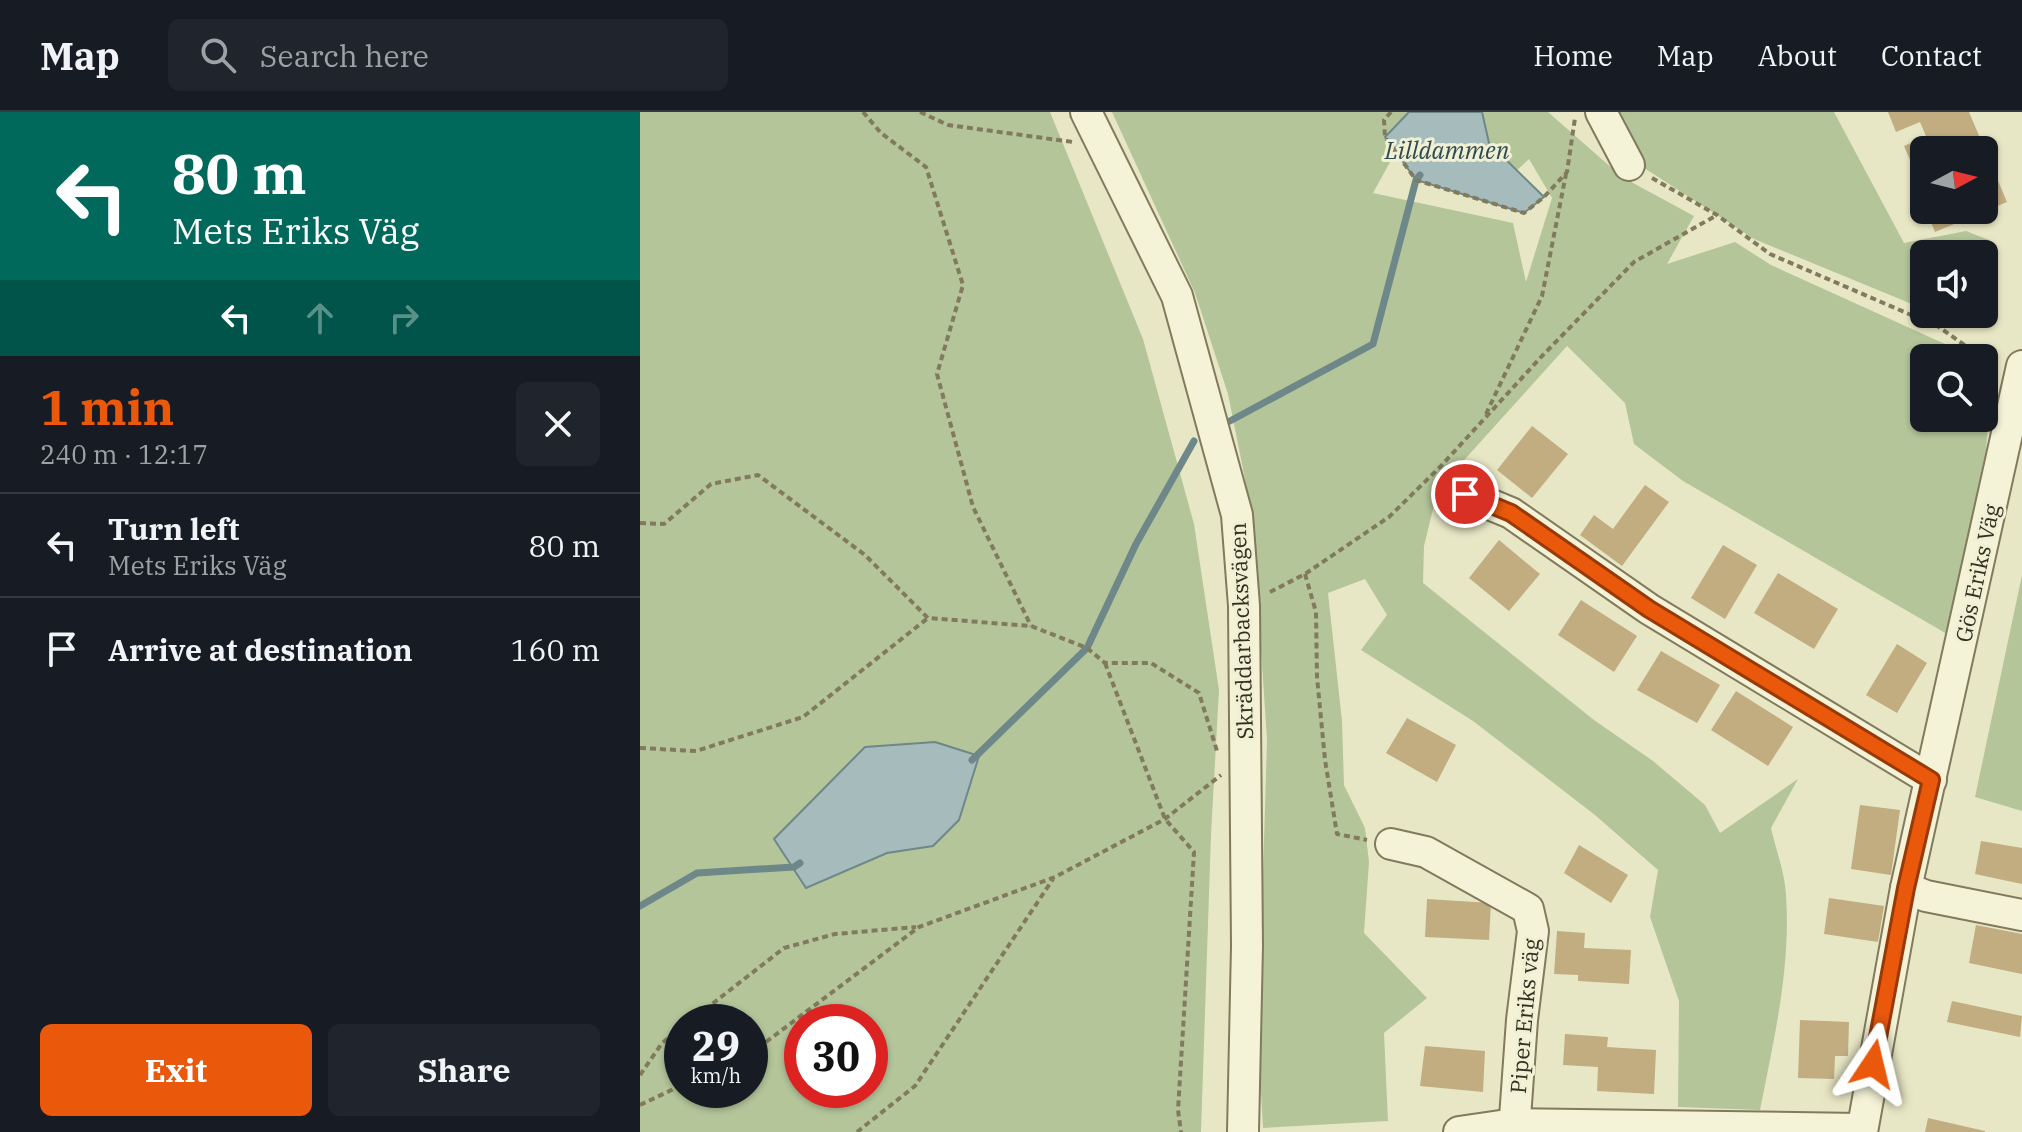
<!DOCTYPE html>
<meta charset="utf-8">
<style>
:root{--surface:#171b24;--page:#20242c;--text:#f1f3f6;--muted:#9ea1a6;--line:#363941;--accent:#ea580c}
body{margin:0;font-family:"IBM Plex Serif",serif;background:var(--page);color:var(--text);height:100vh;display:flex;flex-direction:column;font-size:30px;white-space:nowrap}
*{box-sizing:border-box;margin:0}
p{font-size:26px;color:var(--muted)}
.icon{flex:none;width:44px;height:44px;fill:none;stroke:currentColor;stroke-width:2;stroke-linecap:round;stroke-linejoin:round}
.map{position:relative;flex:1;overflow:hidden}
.side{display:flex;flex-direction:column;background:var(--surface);width:640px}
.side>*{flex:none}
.hud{background:#00695c;color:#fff;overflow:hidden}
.needle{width:52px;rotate:83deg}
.tools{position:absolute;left:1270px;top:24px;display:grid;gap:16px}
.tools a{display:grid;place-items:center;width:88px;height:88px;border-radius:12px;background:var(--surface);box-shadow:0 2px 6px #0004;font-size:40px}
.speed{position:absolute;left:24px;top:892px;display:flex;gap:16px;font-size:40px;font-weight:700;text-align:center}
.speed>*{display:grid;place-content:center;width:104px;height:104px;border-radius:50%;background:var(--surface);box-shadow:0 2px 6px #0004;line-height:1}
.speed small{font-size:20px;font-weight:400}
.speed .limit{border:12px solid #d22;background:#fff;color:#111}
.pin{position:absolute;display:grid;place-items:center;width:68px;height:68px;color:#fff;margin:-34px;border:4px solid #fff;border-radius:50%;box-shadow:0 2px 8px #0007}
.me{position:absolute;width:88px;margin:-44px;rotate:10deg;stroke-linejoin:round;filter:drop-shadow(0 0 6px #0008)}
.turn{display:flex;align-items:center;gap:28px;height:168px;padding:0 40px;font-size:36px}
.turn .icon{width:104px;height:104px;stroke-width:2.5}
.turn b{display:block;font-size:56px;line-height:68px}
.lanes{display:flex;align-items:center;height:76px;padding:0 40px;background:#0003;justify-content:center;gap:40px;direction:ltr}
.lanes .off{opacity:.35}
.round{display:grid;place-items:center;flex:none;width:84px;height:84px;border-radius:12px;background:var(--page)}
.headline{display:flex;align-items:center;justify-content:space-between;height:136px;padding:0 40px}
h1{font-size:48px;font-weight:700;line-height:60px;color:var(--accent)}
.button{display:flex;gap:16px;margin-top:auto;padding:16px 40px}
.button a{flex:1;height:92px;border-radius:12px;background:var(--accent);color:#fff;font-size:32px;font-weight:700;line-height:92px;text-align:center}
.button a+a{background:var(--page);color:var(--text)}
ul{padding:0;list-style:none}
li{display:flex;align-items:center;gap:24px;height:104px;padding:0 40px;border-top:2px solid var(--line)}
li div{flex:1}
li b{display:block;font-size:30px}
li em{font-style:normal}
header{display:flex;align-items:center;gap:48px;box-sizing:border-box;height:112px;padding:0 40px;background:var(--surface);border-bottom:2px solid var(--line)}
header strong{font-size:38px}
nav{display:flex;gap:44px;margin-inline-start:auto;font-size:28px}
.search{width:560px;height:72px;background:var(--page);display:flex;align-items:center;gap:20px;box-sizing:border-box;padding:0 28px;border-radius:12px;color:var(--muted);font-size:30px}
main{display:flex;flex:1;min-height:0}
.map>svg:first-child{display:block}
</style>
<header>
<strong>Map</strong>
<div class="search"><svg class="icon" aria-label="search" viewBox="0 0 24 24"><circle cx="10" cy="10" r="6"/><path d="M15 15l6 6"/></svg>Search here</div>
<nav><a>Home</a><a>Map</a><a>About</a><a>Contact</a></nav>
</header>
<main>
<section class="side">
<div class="hud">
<div class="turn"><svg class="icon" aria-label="left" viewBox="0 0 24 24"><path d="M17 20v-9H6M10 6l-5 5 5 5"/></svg><div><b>80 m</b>Mets Eriks Väg</div></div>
<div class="lanes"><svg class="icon" aria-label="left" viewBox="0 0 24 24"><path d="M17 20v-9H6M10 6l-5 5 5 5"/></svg><svg class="icon off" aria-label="ahead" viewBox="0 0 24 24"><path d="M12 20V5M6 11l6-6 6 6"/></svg><svg class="icon off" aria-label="right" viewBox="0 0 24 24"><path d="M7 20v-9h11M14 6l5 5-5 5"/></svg></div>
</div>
<div class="headline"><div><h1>1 min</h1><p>240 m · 12:17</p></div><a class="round"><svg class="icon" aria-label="close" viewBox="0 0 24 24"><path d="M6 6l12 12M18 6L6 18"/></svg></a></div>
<ul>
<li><svg class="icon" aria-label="left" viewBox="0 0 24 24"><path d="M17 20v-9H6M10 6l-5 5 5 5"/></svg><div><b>Turn left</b><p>Mets Eriks Väg</p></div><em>80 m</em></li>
<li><svg class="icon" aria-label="arrive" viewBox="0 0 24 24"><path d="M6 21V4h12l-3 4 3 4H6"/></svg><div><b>Arrive at destination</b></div><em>160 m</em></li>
</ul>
<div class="button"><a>Exit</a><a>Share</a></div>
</section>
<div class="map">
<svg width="1382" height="1020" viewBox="0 0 1382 1020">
<rect width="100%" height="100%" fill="#e8e7c5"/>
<g fill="#b4c59a" fill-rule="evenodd">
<path d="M 0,0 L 410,0 L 503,227 L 554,412 L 579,578 L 571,723 L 561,1020 L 0,1020 ZM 293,734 L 247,741 L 166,776 L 154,755 ZM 42,910 L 110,910 L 110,978 L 42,978 ZM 162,910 L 230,910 L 230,978 L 162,978 Z"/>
<path d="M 472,0 L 908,0 L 982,65 L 1054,104 L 1027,152 L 1095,130 L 1131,153 L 1305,232 L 1319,246 L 1284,246 L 1284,306 L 1344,306 L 1344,272 L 1351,279 L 1346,338 L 1307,522 L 1043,369 L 994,332 L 985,291 L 927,234 L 798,377 L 784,434 L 783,471 L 954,608 L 1013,649 L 1065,693 L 1080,721 L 1158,667 L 1131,716 C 1136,738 1145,761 1146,783 C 1151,856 1134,927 1120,998 L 1038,995 L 1039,889 L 1010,805 L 1018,758 L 955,703 L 833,609 L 721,538 L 747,503 L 725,467 L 688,481 L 702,609 L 704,673 L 725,716 L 729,750 L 724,821 L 787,886 L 744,921 L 748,1009 L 623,1016 L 618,930 L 627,628 L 612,402 L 588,282 L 555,181 ZM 770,14 L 872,63 L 889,47 L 912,86 L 886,170 L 873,111 L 733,81 Z"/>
<path d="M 946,0 L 1194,0 L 1264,131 L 1326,119 L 1349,128 L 1351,152 L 1344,172 L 1344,142 L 1284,142 L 1284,197 L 1114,127 L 967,32 Z"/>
<path d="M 1296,202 L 1333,202 L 1328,215 Z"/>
<path d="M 1382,463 L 1382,699 L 1335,685 Z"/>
</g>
<g fill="#a6bcbc" stroke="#6e8889" stroke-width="2">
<path d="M 769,0 L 842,0 L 849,31 L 904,85 L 884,101 L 776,68 L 745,25 Z"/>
<path d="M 295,630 L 339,644 L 319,708 L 293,734 L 247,741 L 166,776 L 134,727 L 225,635 Z"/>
</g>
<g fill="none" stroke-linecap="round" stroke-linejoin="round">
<g stroke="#6e8889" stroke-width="7">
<path d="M 590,309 L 733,232 L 776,68 L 780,63"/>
<path d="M 332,648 L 447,536 L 496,432 L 554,329"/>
<path d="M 0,794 L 57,761 L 154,755 L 160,751"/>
</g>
</g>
<g fill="#c1ad80">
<path d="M 1248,0 L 1329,0 L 1367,90 L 1295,120 L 1286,98 L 1344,98 L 1344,38 L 1284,38 L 1284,69 L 1280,71 L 1264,34 L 1286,24 L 1280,10 L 1256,20 Z"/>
<path d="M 892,314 L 928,342 L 892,386 L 857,358 Z"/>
<path d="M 1005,373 L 1029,390 L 982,454 L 940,423 L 954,403 L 973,417 Z"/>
<path d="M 859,428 L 900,462 L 869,499 L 829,466 Z"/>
<path d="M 1083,433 L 1117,453 L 1085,507 L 1051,486 Z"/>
<path d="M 1138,461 L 1198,497 L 1174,537 L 1114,501 Z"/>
<path d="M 941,488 L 997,524 L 974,560 L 918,523 Z"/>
<path d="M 1257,532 L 1287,551 L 1257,601 L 1226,583 Z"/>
<path d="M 1021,539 L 1080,573 L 1057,611 L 997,578 Z"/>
<path d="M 1096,579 L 1153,615 L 1128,654 L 1071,618 Z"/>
<path d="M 767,606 L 816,633 L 797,670 L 746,641 Z"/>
<path d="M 1220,693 L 1260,698 L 1251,763 L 1211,757 Z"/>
<path d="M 1341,729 L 1382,736 L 1382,772 L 1335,762 Z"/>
<path d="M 939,733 L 988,763 L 971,791 L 924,761 Z"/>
<path d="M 1189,786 L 1244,794 L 1238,830 L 1184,822 Z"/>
<path d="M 787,787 L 851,791 L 849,828 L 785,825 Z"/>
<path d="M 1336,813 L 1382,822 L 1382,862 L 1329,851 Z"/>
<path d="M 917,819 L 945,821 L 944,836 L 991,838 L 989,872 L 938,869 L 938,863 L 914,862 Z"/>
<path d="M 1312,889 L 1382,904 L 1380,925 L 1307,910 Z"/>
<path d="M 1160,908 L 1209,910 L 1208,944 L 1195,944 L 1194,967 L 1158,966 Z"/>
<path d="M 925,922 L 968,925 L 967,935 L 1016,938 L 1014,982 L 957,979 L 958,955 L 923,953 Z"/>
<path d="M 785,934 L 845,939 L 843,980 L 780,974 Z"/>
<path d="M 1288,1006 L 1345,1019 L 1345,1020 L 1285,1020 Z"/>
</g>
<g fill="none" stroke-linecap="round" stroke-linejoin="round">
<g stroke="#817a5d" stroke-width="34">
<g id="minor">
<path d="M 446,0 L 537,184 L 597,403 L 604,494 L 607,834 L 603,1020"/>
<path d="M 961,0 L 989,53"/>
<path d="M 825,382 L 871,401 L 1009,497 L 1291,668"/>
<path d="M 751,732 L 786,740 L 888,797 L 893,819 L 882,908 L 874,1020"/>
<path d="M 1266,776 L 1286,784 L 1382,803"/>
<path d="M 819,1020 L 874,1012 L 1221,1017"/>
<path d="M 1222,1020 L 1266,776 L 1382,254"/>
</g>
</g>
<g stroke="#817a5d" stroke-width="4" stroke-dasharray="6 4" stroke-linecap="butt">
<path d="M 223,0 L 241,21 L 286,55 L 323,173 L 297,262 L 333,395 L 391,514"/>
<path d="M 280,0 L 308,13 L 433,30"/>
<path d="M 751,0 L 744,8 L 745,25 L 776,68 L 884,101 L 904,85 L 927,60 L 935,6"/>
<path d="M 1012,66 L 1077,103 L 1130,142 L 1299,215 L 1343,246"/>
<path d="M 1344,247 L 1357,256"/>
<path d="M 846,302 L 902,184 L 926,62"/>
<path d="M 0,411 L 24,412 L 71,372 L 118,363 L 225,443 L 288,506 L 391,514 L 447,536 L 465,551 L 511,551 L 559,581 L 577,639"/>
<path d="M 665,462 L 676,500 L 677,565 L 685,648 L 697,722 L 727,728"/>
<path d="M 630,480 L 665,462 L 749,405 L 800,355 L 902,244 L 994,150 L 1077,103"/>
<path d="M 465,551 L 525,707 L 554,740 L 538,998 L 541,1020"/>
<path d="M 0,636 L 56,639 L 163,605 L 288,506"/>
<path d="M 49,910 L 144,836 L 195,822 L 276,815"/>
<path d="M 110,942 L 279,815 L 415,765 L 525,707 L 581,663"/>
<path d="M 0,963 L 22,931 L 42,916"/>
<path d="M 0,993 L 42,973"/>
<path d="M 217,1020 L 275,974 L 413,767"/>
</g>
<use href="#minor" stroke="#f4f3d7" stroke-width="30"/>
</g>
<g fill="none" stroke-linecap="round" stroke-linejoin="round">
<g stroke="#983908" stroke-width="20">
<path id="route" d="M 825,382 L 871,401 L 1009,497 L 1291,668 L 1266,776 L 1233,952"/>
</g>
<use href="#route" stroke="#ea580c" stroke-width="14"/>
</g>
<g text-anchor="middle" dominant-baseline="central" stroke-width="6" stroke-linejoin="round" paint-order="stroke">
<g font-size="22" fill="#332e1f" stroke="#f0f0d4">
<text transform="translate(1337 461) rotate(-78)">Gös Eriks Väg</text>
<text transform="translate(601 519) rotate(-92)">Skräddarbacksvägen</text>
<text transform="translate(884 904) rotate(-85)">Piper Eriks väg</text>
</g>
<g font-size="24" font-style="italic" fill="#304a51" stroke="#f0f0d4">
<text x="807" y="38">Lilldammen</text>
</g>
</g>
</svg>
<div class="tools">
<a><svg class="needle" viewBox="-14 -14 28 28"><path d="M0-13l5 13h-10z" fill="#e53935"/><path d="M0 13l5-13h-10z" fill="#9ea1a6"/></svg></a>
<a><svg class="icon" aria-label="sound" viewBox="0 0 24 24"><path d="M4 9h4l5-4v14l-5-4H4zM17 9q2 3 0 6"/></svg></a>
<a><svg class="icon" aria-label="search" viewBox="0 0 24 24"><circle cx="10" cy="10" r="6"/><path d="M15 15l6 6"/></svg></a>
</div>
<div class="speed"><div>29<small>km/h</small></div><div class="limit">30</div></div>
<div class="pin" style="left:825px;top:382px;background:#d93025"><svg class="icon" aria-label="arrive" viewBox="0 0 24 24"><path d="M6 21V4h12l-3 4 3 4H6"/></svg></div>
<svg class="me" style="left:1233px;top:952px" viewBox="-20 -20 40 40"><path d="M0-17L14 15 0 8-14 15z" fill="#ea580c" stroke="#fff" stroke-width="4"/></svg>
</div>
</main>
